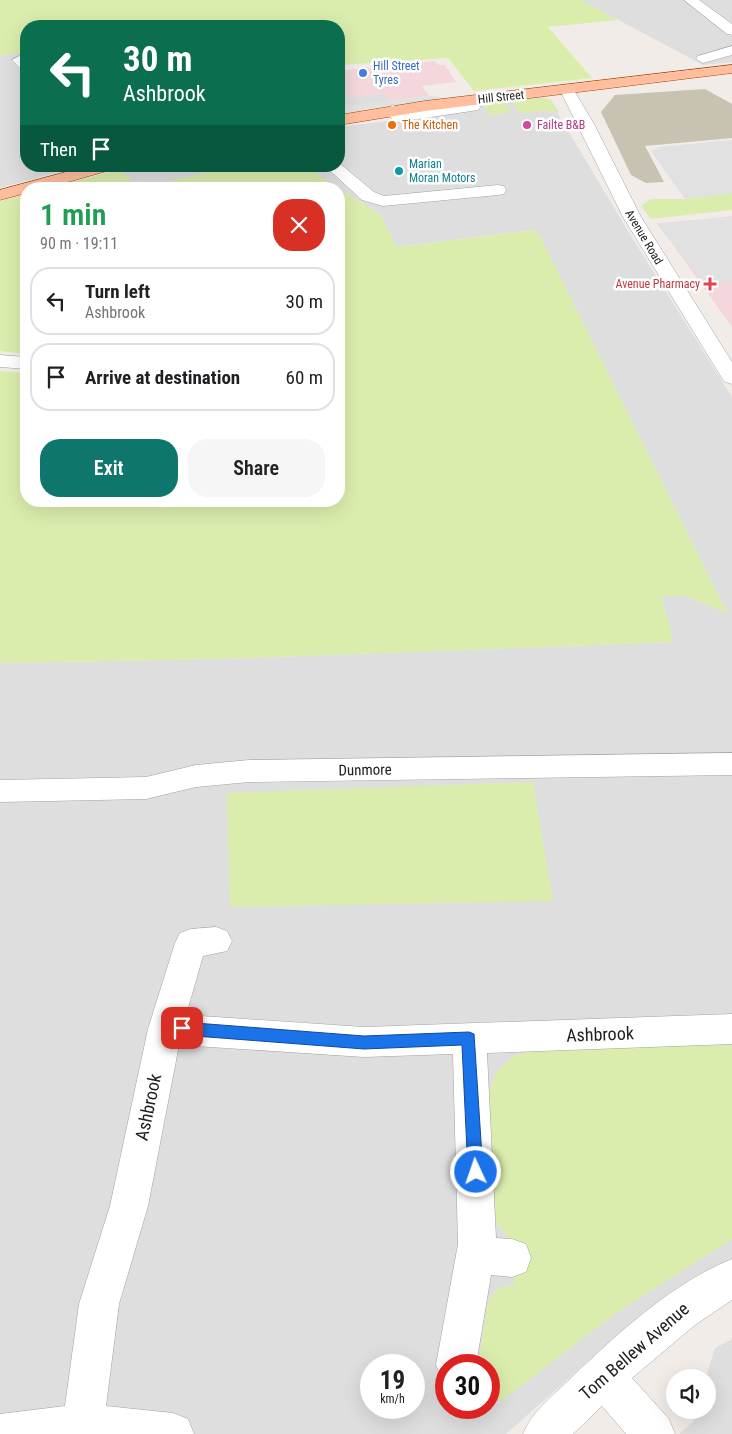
<!DOCTYPE html>
<meta charset="utf-8">
<style>
:root{--surface:#fff;--page:#f6f6f6;--text:#202124;--muted:#757577;--line:#e0e0e0;--accent:#0f766e}
body{margin:0;font-family:"Roboto Condensed",sans-serif;background:var(--page);color:var(--text);height:100vh;display:flex;flex-direction:column;font-size:19px;white-space:nowrap}
*{box-sizing:border-box;margin:0}
p{font-size:16px;color:var(--muted)}
.icon{flex:none;width:28px;height:28px;fill:none;stroke:currentColor;stroke-width:2;stroke-linecap:round;stroke-linejoin:round}
.map{position:relative;flex:1;overflow:hidden}
.details{position:absolute;left:20px;top:182px;width:325px;height:325px;display:flex;flex-direction:column;background:var(--surface);border-radius:20px;box-shadow:0 5px 20px #0002}
.details>*{flex:none}
.hud{position:absolute;left:20px;top:20px;width:325px;height:152px;border-radius:20px;box-shadow:0 5px 20px #0002;background:#0b6e4f;color:#fff;overflow:hidden}
.tools{position:absolute;left:666px;top:1369px;display:grid;gap:10px}
.tools a{display:grid;place-items:center;width:50px;height:50px;border-radius:50%;background:var(--surface);box-shadow:0 5px 20px #0002;font-size:25px}
.speed{position:absolute;left:360px;top:1354px;display:flex;gap:10px;font-size:25px;font-weight:700;text-align:center}
.speed>*{display:grid;place-content:center;width:65px;height:65px;border-radius:50%;background:var(--surface);box-shadow:0 5px 20px #0002;line-height:1}
.speed small{font-size:12px;font-weight:400}
.speed .limit{border:8px solid #d22;background:#fff;color:#111}
.pin{position:absolute;display:grid;place-items:center;width:42px;height:42px;color:#fff;margin:-21px;border-radius:10px;box-shadow:0 2px 8px #0006}
.me{position:absolute;width:55px;margin:-28px;rotate:357deg;stroke-linejoin:round;filter:drop-shadow(0 0 4px #0008)}
.turn{display:flex;align-items:center;gap:18px;height:105px;padding:0 20px;font-size:22px}
.turn .icon{width:65px;height:65px;stroke-width:2.5}
.turn b{display:block;font-size:35px;line-height:42px}
.then{display:flex;align-items:center;height:48px;padding:0 20px;background:#0003;gap:10px;font-size:19px}
.round{display:grid;place-items:center;flex:none;width:52px;height:52px;border-radius:20px;background:var(--page)}
.overview{display:flex;align-items:center;justify-content:space-between;height:85px;padding:0 20px}
h1{font-size:30px;font-weight:600;line-height:38px;color:#1e9e55}
.cta{display:flex;gap:10px;margin-top:auto;padding:10px 20px}
.cta a{flex:1;height:58px;border-radius:20px;background:var(--accent);color:#fff;font-size:20px;font-weight:600;line-height:58px;text-align:center}
.cta a+a{background:var(--page);color:var(--text)}
ul{padding:0;list-style:none}
li{display:flex;align-items:center;gap:15px;height:68px;margin:0 10px 8px;padding:0 10px;border:2px solid var(--line);border-radius:20px}
li div{flex:1}
li b{display:block;font-size:19px}
li em{font-style:normal}
.map>svg:first-child{display:block}
</style>
<div class="map">
<svg width="732" height="1434" viewBox="0 0 732 1434">
<rect width="100%" height="100%" fill="#f2ece8"/>
<g fill="#dfdede" fill-rule="evenodd">
<path d="M 581,0 L 732,0 L 732,62 L 703,65 Z"/>
<path d="M 26,51 L 26,166 L 80,166 L 0,188 L 0,56 Z"/>
<path d="M 339,88 L 347,97 L 384,94 L 390,101 L 339,108 Z"/>
<path d="M 541,97 L 551,100 L 559,112 L 558,114 L 631,236 L 732,397 L 732,1259 L 618,1335 L 506,1434 L 0,1434 L 0,663 L 220,659 L 673,642 L 661,596 L 686,596 L 727,613 L 540,236 L 533,230 L 396,247 L 380,214 L 330,184 L 307,166 L 339,166 L 339,127 L 470,111 L 482,103 ZM 371,1365 L 414,1365 L 414,1408 L 371,1408 ZM 446,1365 L 489,1365 L 489,1408 L 446,1408 Z"/>
<path d="M 135,166 L 235,166 L 141,188 L 119,170 Z"/>
<path d="M 732,1339 L 732,1434 L 679,1434 L 693,1422 L 697,1410 L 708,1410 L 706,1377 L 715,1348 Z"/>
</g>
<g fill="#f3d7dc">
<path d="M 434,61 L 439,65 L 445,65 L 456,82 L 422,86 L 429,96 L 390,101 L 384,94 L 347,97 L 339,88 L 339,71 Z"/>
<path d="M 732,216 L 732,327 L 658,224 Z"/>
</g>
<path fill="#c7c2b2" d="M 705,89 L 732,104 L 732,138 L 645,146 L 664,182 L 646,183 L 631,175 L 601,112 L 615,95 Z"/>
<g fill="#dbedad">
<path d="M 0,0 L 581,0 L 618,20 L 548,27 L 592,78 L 474,91 L 448,58 L 339,65 L 339,26 L 26,26 L 26,51 L 0,56 Z"/>
<path d="M 545,98 L 551,100 L 559,112 L 550,113 L 548,110 L 520,113 L 511,100 Z"/>
<path d="M 503,101 L 512,112 L 490,115 L 482,103 Z"/>
<path d="M 235,166 L 307,166 L 338,189 L 44,189 L 119,170 L 141,188 Z"/>
<path d="M 339,189 L 380,214 L 397,247 L 534,230 L 540,236 L 727,613 L 686,596 L 661,596 L 674,642 L 220,659 L 0,663 L 0,371 L 26,373 L 26,501 L 339,501 L 339,439 L 345,438 L 339,417 Z"/>
<path d="M 732,193 L 732,210 L 651,219 L 641,206 L 651,199 L 685,199 Z"/>
<path d="M 26,194 L 26,354 L 0,351 L 0,201 Z"/>
<path d="M 533,782 L 553,901 L 230,907 L 227,793 Z"/>
<path d="M 732,1045 L 732,1239 L 613,1315 L 502,1401 L 489,1396 L 489,1365 L 478,1365 L 488,1303 L 498,1287 L 514,1286 L 518,1240 L 509,1239 L 496,1222 L 488,1098 C 496,1065 507,1056 539,1048 Z"/>
</g>
<g fill="#e1e1e1">
<path d="M 431,96 L 443,98 L 339,114 L 339,108 L 344,107 Z"/>
<path d="M 732,140 L 732,193 L 685,199 L 651,151 L 659,147 Z"/>
<path d="M 732,217 L 732,282 L 705,284 L 656,223 Z"/>
</g>
<g fill="none" stroke-linecap="round" stroke-linejoin="round">
<g stroke="#a2a2a2" stroke-width="1">
<g id="minor">
<path d="M 684,0 L 699,0 L 732,24 L 732,35 L 727,34 Z"/>
<path d="M 732,46 L 732,55 L 703,63 L 696,59 L 698,56 Z"/>
<path d="M 19,56 L 26,59 L 26,70 L 21,69 L 12,60 Z"/>
<path d="M 567,86 L 572,87 L 594,124 L 641,217 L 732,362 L 732,384 L 725,382 L 722,378 L 623,217 L 560,90 Z"/>
<path d="M 473,102 L 481,107 L 478,110 L 398,122 L 393,120 L 385,110 L 393,105 L 398,107 L 402,112 Z"/>
<path d="M 339,163 L 374,192 L 384,196 L 498,185 L 504,186 L 506,190 L 504,194 L 498,195 L 383,206 L 362,200 L 325,166 L 339,166 Z"/>
<path d="M 0,355 L 26,357 L 26,369 L 0,367 Z"/>
<path d="M 732,753 L 732,775 L 249,782 L 196,787 L 146,799 L 0,802 L 0,780 L 146,777 L 196,765 L 249,760 Z"/>
<path d="M 216,927 L 227,931 L 232,941 L 227,951 L 203,956 L 186,1015 L 364,1027 L 732,1014 L 732,1044 L 487,1053 L 496,1238 L 512,1239 L 526,1244 L 531,1258 L 526,1272 L 512,1277 L 491,1275 L 476,1365 L 446,1365 L 446,1381 L 442,1379 L 436,1365 L 458,1244 L 453,1054 L 364,1057 L 179,1045 L 148,1206 L 119,1304 L 106,1406 L 173,1413 L 188,1419 L 194,1434 L 0,1434 L 0,1414 L 65,1406 L 79,1304 L 110,1206 L 148,1029 L 175,943 L 180,933 L 191,929 Z"/>
<path d="M 732,1259 L 732,1300 L 695,1325 L 632,1378 L 669,1419 L 675,1434 L 626,1434 L 602,1406 L 573,1434 L 523,1434 C 532,1412 550,1398 567,1382 C 614,1337 670,1284 732,1259 Z"/>
</g>
</g>
<g stroke="#9e4500" stroke-width="1">
<g id="major">
<path d="M 732,65 L 732,73 L 425,111 L 339,125 L 339,115 L 425,101 Z"/>
<path d="M 88,166 L 116,166 L 114,169 L 43,189 L 26,189 L 26,193 L 0,200 L 0,190 Z"/>
</g>
</g>
<use href="#minor" fill="#fff" fill-rule="evenodd"/>
<use href="#major" fill="#ffbf9f" fill-rule="evenodd"/>
</g>
<path fill="#1a73e8" stroke="#114b97" d="M 182,1022 L 364,1036 L 469,1032 L 474,1034 L 483,1172 L 481,1177 L 476,1179 L 470,1177 L 468,1172 L 462,1045 L 364,1049 L 182,1035 L 177,1033 L 175,1028 L 177,1024 Z"/>
<circle fill="#3f7fe0" stroke="#fff" stroke-width="2" cx="363" cy="73" r="5"/>
<circle fill="#e8710a" stroke="#fff" stroke-width="2" cx="392" cy="125" r="5"/>
<circle fill="#d1479c" stroke="#fff" stroke-width="2" cx="527" cy="125" r="5"/>
<circle fill="#0f9aa8" stroke="#fff" stroke-width="2" cx="399" cy="171" r="5"/>
<path fill="#e0444e" stroke="#fff" stroke-width="2" d="M707.5 276.5h5v5h5v5h-5v5h-5v-5h-5v-5h5z"/>
<g text-anchor="middle" dominant-baseline="central" stroke-width="5" stroke-linejoin="round" paint-order="stroke">
<g font-size="12" fill="#366cbe" stroke="#fff" text-anchor="start">
<text x="373" y="66">Hill Street<tspan x="373" dy="14">Tyres</tspan></text>
</g>
<g font-size="12" fill="#212121" stroke="#fff">
<text transform="translate(501 97) rotate(-6)">Hill Street</text>
<text transform="translate(644 237) rotate(59)">Avenue Road</text>
</g>
<g font-size="12" fill="#c56008" stroke="#fff" text-anchor="start">
<text x="402" y="125">The Kitchen</text>
</g>
<g font-size="12" fill="#b23c85" stroke="#fff" text-anchor="start">
<text x="537" y="125">Failte B&amp;B</text>
</g>
<g font-size="12" fill="#0d838f" stroke="#fff" text-anchor="start">
<text x="409" y="164">Marian<tspan x="409" dy="14">Moran Motors</tspan></text>
</g>
<g font-size="12" fill="#be3a42" stroke="#fff" text-anchor="end">
<text x="700" y="284">Avenue Pharmacy</text>
</g>
<g font-size="15" fill="#212121" stroke="#fff">
<text transform="translate(365 770) rotate(-1)">Dunmore</text>
</g>
<g font-size="18" fill="#212121" stroke="#fff">
<text transform="translate(600 1034) rotate(-2)">Ashbrook</text>
<text transform="translate(148 1107) rotate(-78)">Ashbrook</text>
<text transform="translate(634 1351) rotate(-41)">Tom Bellew Avenue</text>
</g>
</g>
</svg>
<div class="tools">
<a><svg class="icon" aria-label="sound" viewBox="0 0 24 24"><path d="M4 9h4l5-4v14l-5-4H4zM17 9q2 3 0 6"/></svg></a>
</div>
<div class="speed"><div>19<small>km/h</small></div><div class="limit">30</div></div>
<div class="pin" style="left:182px;top:1028px;background:#d93025"><svg class="icon" aria-label="arrive" viewBox="0 0 24 24"><path d="M6 21V4h12l-3 4 3 4H6"/></svg></div>
<svg class="me" style="left:476px;top:1172px" viewBox="-20 -20 40 40"><circle r="17" fill="#1a73e8" stroke="#fff" stroke-width="3"/><path d="M0-11L8 9 0 5-8 9z" fill="#fff"/></svg>
<div class="hud">
<div class="turn"><svg class="icon" aria-label="left" viewBox="0 0 24 24"><path d="M17 20v-9H6M10 6l-5 5 5 5"/></svg><div><b>30 m</b>Ashbrook</div></div>
<div class="then">Then<svg class="icon" aria-label="arrive" viewBox="0 0 24 24"><path d="M6 21V4h12l-3 4 3 4H6"/></svg></div>
</div>
<section class="details">
<div class="overview"><div><h1>1 min</h1><p>90 m · 19:11</p></div><a class="round" style="background:#d93025;color:#fff"><svg class="icon" aria-label="close" viewBox="0 0 24 24"><path d="M6 6l12 12M18 6L6 18"/></svg></a></div>
<ul>
<li><svg class="icon" aria-label="left" viewBox="0 0 24 24"><path d="M17 20v-9H6M10 6l-5 5 5 5"/></svg><div><b>Turn left</b><p>Ashbrook</p></div><em>30 m</em></li>
<li><svg class="icon" aria-label="arrive" viewBox="0 0 24 24"><path d="M6 21V4h12l-3 4 3 4H6"/></svg><div><b>Arrive at destination</b></div><em>60 m</em></li>
</ul>
<div class="cta"><a>Exit</a><a>Share</a></div>
</section>
</div>
